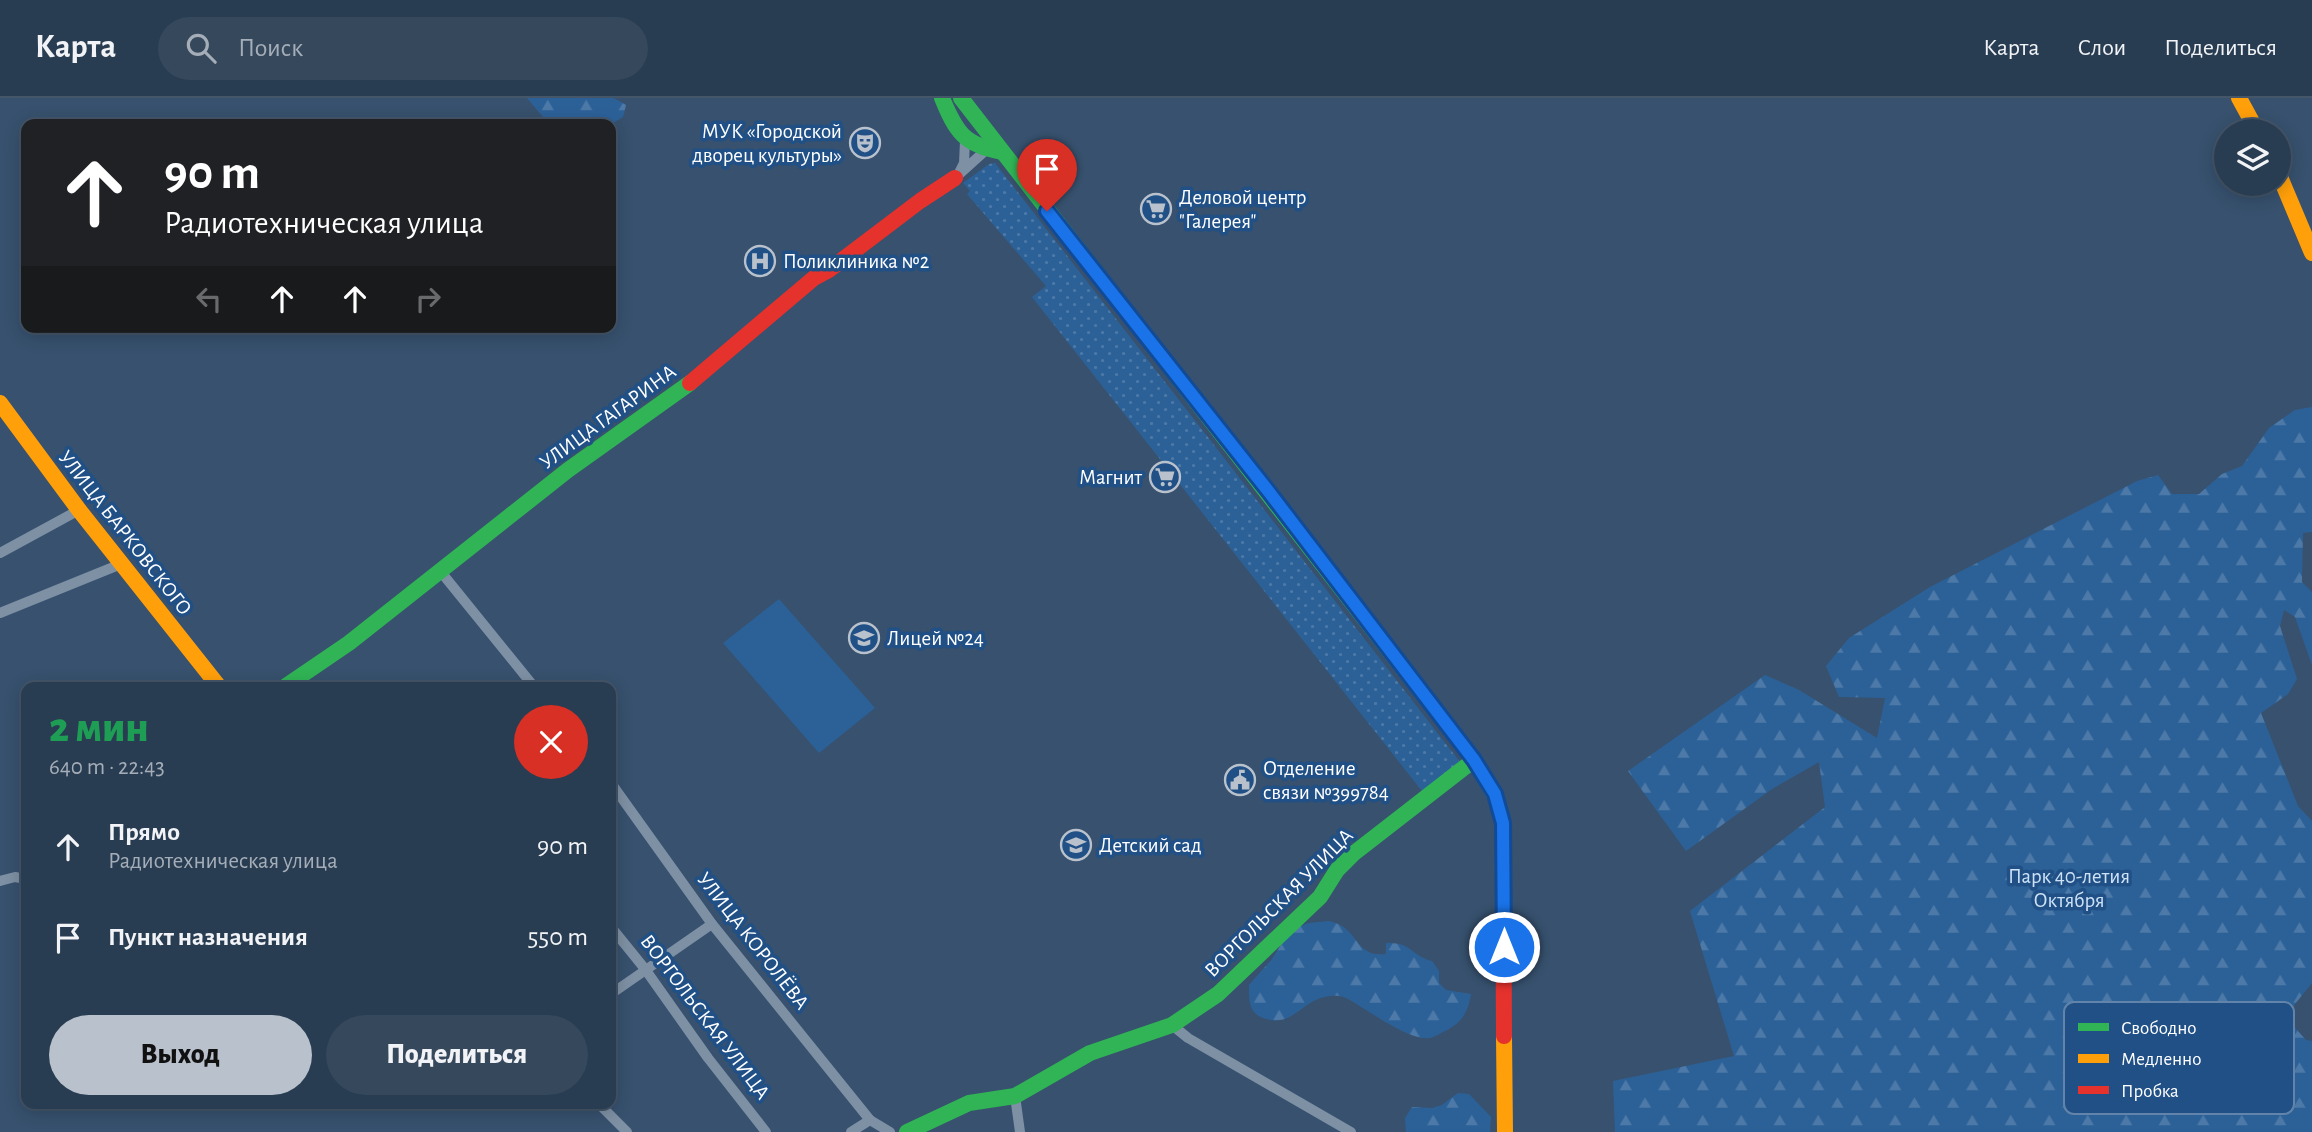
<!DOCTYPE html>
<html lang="ru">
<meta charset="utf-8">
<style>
:root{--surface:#293d52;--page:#35485c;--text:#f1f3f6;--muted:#a5aeb8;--line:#455669;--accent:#b9c2cc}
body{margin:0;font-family:"Alegreya Sans",sans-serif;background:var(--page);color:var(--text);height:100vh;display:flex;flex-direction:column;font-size:26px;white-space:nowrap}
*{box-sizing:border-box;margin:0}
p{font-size:23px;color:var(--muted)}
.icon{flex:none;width:38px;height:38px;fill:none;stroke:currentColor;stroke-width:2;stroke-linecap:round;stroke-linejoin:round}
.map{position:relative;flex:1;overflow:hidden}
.side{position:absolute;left:21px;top:584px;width:595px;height:427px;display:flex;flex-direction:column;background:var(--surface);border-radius:14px;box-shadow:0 4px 18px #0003,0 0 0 2px var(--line)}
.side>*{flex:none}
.banner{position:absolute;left:21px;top:21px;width:595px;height:214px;border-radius:14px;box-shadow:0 4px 18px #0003,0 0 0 2px var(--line);background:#202124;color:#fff;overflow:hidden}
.buttons{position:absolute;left:2214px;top:21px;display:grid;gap:14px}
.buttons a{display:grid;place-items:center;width:77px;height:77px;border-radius:50%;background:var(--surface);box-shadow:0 4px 18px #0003,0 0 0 2px var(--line);font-size:35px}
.pin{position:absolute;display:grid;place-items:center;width:60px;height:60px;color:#fff;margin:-72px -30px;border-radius:50% 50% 50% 0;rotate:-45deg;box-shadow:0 0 7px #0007}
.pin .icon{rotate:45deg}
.me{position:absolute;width:77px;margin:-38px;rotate:0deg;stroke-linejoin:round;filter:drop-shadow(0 0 5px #0008)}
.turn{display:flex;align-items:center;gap:24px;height:147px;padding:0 28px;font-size:32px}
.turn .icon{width:91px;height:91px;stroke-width:2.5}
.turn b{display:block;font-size:49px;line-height:60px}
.lanes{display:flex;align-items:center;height:66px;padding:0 28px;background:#0003;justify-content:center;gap:35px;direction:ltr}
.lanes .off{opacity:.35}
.round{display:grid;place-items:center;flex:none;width:74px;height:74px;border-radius:37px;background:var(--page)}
.head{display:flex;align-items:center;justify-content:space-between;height:119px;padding:0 28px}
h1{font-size:42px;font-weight:800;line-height:52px;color:#1e9e55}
.button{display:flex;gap:14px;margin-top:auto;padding:14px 28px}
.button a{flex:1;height:80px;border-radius:42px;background:var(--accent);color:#111;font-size:28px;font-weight:800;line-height:80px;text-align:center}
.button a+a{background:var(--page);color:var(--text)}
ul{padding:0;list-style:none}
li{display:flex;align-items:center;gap:21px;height:91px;padding:0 28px}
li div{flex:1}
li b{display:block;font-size:26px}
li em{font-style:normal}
header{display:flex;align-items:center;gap:42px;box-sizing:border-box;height:98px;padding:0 35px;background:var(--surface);border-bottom:2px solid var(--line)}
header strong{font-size:33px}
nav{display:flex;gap:38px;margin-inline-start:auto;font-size:24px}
.search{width:490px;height:63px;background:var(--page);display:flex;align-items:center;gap:18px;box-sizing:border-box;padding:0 24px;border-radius:38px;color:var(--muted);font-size:26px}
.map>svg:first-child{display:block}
</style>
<header>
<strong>Карта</strong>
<div class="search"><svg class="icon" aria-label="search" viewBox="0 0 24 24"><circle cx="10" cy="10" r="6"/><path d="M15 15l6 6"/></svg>Поиск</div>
<nav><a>Карта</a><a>Слои</a><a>Поделиться</a></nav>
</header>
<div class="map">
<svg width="2312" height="1034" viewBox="0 0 2312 1034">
<defs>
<pattern id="grass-dots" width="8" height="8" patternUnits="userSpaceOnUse" patternTransform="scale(1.75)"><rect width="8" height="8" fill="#2c6198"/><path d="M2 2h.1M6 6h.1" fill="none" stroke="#4c79a7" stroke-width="1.8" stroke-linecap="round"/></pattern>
<pattern id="forest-firs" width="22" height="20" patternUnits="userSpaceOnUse" patternTransform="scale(1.75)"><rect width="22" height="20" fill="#2c6198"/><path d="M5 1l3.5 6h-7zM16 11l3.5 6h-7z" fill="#4c79a7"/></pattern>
</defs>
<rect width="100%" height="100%" fill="#37516e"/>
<path fill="url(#grass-dots)" d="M 995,65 L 1460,664 L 1422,693 L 1032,199 L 1046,188 L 967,96 L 970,93 L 963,85 L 989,66 Z"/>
<g fill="url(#forest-firs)">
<path d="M 527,0 L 614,0 L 626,7 L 623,19 L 611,26 L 549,26 Z"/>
<path d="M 2312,309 L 2312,434 L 2303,435 L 2302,484 L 2312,494 L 2312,567 L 2295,519 L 2284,512 L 2280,528 L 2297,581 L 2288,596 L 2261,615 L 2298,708 L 2312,723 L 2312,885 L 2295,906 L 2287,921 L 2306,942 L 2312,943 L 2312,1034 L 1615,1034 L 1613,983 L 1734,958 L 1690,813 L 1825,709 L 1819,664 L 1772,691 L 1686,753 L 1628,673 L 1765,577 L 1799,592 L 1877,640 L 1885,600 L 1839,599 L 1826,568 L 1849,540 L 1930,489 L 2137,383 L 2158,377 L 2172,396 L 2199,396 L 2222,376 L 2242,368 L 2269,330 L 2295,312 Z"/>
<path d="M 1329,823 C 1361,830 1353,860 1386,856 L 1386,845 C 1413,844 1409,857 1432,863 L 1439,873 L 1439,885 L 1446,892 L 1471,896 C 1468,914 1462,925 1445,933 C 1441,935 1435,939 1430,940 C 1411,943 1375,917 1358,907 C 1352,903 1346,899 1339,898 C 1301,895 1296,934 1261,919 C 1248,913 1249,899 1249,887 L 1272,861 L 1291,831 L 1309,825 Z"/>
<path d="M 1458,995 L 1469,996 L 1491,1019 L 1490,1034 L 1406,1034 L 1405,1020 L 1412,1009 L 1432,1010 L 1442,1007 Z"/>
</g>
<path fill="#2c6198" d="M 779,501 L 875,610 L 819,655 L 723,545 Z"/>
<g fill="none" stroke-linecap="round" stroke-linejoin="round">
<g stroke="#7e90a4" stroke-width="10">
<path d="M 959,75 L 964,65 L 965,43"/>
<path d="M 955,80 L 986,52"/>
<path d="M 0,455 L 79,412"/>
<path d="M 441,474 L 535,590"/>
<path d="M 0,515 L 121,466"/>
<path d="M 611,685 L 712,826 L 870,1022 L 890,1034"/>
<path d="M 0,783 L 15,779 L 26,781"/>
<path d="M 611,829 L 645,871 L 708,960 L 766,1034"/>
<path d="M 611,896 L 712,826"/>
<path d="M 1172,927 L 1188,940 L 1351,1034"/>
<path d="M 1015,998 L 1020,1034"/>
<path d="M 599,1006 L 627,1034"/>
<path d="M 851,1034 L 870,1022"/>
</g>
<g stroke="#30b455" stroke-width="16">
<path d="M 942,0 C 956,34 964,47 1002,54"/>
<path d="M 961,0 L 1474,662 L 1495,698"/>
<path d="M 283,590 L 349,545 L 568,372 L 690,285"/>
<path d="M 907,1034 L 969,1005 L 1015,998 L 1090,955 L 1172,927 L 1218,896 L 1320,799 L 1337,772 L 1353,756 L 1474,662"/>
</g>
<g stroke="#ff9f0a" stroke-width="16">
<path d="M 2239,0 L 2257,33"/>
<path d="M 2278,74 L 2312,155"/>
<path d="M 0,305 L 79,412 L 220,590"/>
<path d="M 1504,938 L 1505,1034"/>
</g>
<g stroke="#e5322d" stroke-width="16">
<path d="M 690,285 L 814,180 L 829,172 L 920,103 L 955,80"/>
<path d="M 1495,698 L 1503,725 L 1504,938"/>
</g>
</g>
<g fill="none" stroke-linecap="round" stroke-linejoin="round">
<g stroke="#114b97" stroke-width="18">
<path id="route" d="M 1047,113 L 1269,394 L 1474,662 L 1495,696 L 1503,725 L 1504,849"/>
</g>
<use href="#route" stroke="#1a73e8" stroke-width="12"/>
</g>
<defs>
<g id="theatre-ring" transform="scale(1.575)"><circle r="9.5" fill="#205085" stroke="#b9c2cc" stroke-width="1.5"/><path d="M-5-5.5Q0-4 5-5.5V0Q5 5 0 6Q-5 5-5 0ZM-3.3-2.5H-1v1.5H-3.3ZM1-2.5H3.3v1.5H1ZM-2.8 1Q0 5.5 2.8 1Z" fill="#b9c2cc"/></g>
<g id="supermarket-ring" transform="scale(1.575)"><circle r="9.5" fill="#205085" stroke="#b9c2cc" stroke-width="1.5"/><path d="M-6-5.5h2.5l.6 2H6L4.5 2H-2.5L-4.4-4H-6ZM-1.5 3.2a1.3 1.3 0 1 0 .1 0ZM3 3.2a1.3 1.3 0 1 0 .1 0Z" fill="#b9c2cc"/></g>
<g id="hospital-ring" transform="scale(1.575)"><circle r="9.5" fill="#205085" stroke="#b9c2cc" stroke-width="1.5"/><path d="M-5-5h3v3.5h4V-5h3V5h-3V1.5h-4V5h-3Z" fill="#b9c2cc"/></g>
<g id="school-ring" transform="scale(1.575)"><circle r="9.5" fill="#205085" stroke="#b9c2cc" stroke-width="1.5"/><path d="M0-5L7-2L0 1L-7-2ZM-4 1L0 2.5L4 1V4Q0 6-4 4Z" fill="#b9c2cc"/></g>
<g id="civic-ring" transform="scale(1.575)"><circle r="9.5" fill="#205085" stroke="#b9c2cc" stroke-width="1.5"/><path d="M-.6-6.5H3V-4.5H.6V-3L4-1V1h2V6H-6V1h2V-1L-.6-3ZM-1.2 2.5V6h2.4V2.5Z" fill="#b9c2cc"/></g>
</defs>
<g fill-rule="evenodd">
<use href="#theatre-ring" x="865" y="45"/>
<use href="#supermarket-ring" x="1156" y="111"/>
<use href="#hospital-ring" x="760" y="163"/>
<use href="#supermarket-ring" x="1165" y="379"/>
<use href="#school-ring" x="864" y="540"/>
<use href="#civic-ring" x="1240" y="682"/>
<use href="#school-ring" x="1076" y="747"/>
</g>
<g text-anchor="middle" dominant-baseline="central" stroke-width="7" stroke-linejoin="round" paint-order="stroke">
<g font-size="21" fill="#fff" stroke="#205085" text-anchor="start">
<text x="842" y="33" text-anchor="end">МУК «Городской<tspan x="842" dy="24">дворец культуры»</tspan></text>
<text x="1179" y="99">Деловой центр<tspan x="1179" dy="24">"Галерея"</tspan></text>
<text x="783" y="163">Поликлиника №2</text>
<text x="1142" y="379" text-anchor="end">Магнит</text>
<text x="887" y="540">Лицей №24</text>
<text x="1263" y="670">Отделение<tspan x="1263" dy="24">связи №399784</tspan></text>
<text x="1099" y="747">Детский сад</text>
</g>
<g font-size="21" fill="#fff" stroke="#205085">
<text transform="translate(608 319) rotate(-36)">УЛИЦА ГАГАРИНА</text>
<text transform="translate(125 435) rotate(52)">УЛИЦА БАРКОВСКОГО</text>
<text transform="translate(1279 805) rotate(-45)">ВОРГОЛЬСКАЯ УЛИЦА</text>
<text transform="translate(753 843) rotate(52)">УЛИЦА КОРОЛЁВА</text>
<text transform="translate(705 919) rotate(53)">ВОРГОЛЬСКАЯ УЛИЦА</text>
</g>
<g font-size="21" fill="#cde2f7" stroke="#205085">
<text x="2069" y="778">Парк 40-летия<tspan x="2069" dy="24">Октября</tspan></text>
</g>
</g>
<rect x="2064" y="904" width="230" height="112" rx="10" fill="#205085" stroke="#6384aa" stroke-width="2"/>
<rect x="2078" y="925" width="31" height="8" fill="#30b455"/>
<rect x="2078" y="956" width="31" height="9" fill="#ff9f0a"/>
<rect x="2078" y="988" width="31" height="8" fill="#e5322d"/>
<g font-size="19" fill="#fff">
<text x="2121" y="936">Свободно</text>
<text x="2121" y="967">Медленно</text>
<text x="2121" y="999">Пробка</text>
</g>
</svg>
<div class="buttons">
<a><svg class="icon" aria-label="layers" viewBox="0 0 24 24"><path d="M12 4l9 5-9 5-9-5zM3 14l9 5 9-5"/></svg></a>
</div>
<div class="pin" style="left:1047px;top:113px;background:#d93025"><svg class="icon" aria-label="arrive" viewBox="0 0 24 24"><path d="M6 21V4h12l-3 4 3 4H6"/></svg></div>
<svg class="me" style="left:1504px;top:849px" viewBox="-20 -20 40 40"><circle r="17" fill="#1a73e8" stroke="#fff" stroke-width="3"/><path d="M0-11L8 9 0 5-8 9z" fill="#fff"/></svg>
<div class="banner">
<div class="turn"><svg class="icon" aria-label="ahead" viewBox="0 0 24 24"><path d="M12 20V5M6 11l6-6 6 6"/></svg><div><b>90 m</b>Радиотехническая улица</div></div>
<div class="lanes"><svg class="icon off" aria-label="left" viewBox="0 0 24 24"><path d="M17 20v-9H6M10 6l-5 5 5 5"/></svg><svg class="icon" aria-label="ahead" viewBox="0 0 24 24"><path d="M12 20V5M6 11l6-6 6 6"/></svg><svg class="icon" aria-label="ahead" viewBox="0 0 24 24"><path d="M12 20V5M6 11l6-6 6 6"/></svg><svg class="icon off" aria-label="right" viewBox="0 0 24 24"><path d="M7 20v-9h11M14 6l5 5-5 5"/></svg></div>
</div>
<section class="side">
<div class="head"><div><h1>2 мин</h1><p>640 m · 22:43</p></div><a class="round" style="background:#d93025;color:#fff"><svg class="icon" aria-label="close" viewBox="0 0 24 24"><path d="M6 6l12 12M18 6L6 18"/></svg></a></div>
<ul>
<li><svg class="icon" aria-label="ahead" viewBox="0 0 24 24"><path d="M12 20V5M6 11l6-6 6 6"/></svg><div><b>Прямо</b><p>Радиотехническая улица</p></div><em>90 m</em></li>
<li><svg class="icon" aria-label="arrive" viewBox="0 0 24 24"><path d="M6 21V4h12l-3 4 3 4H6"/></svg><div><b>Пункт назначения</b></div><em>550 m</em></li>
</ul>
<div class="button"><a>Выход</a><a>Поделиться</a></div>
</section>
</div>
